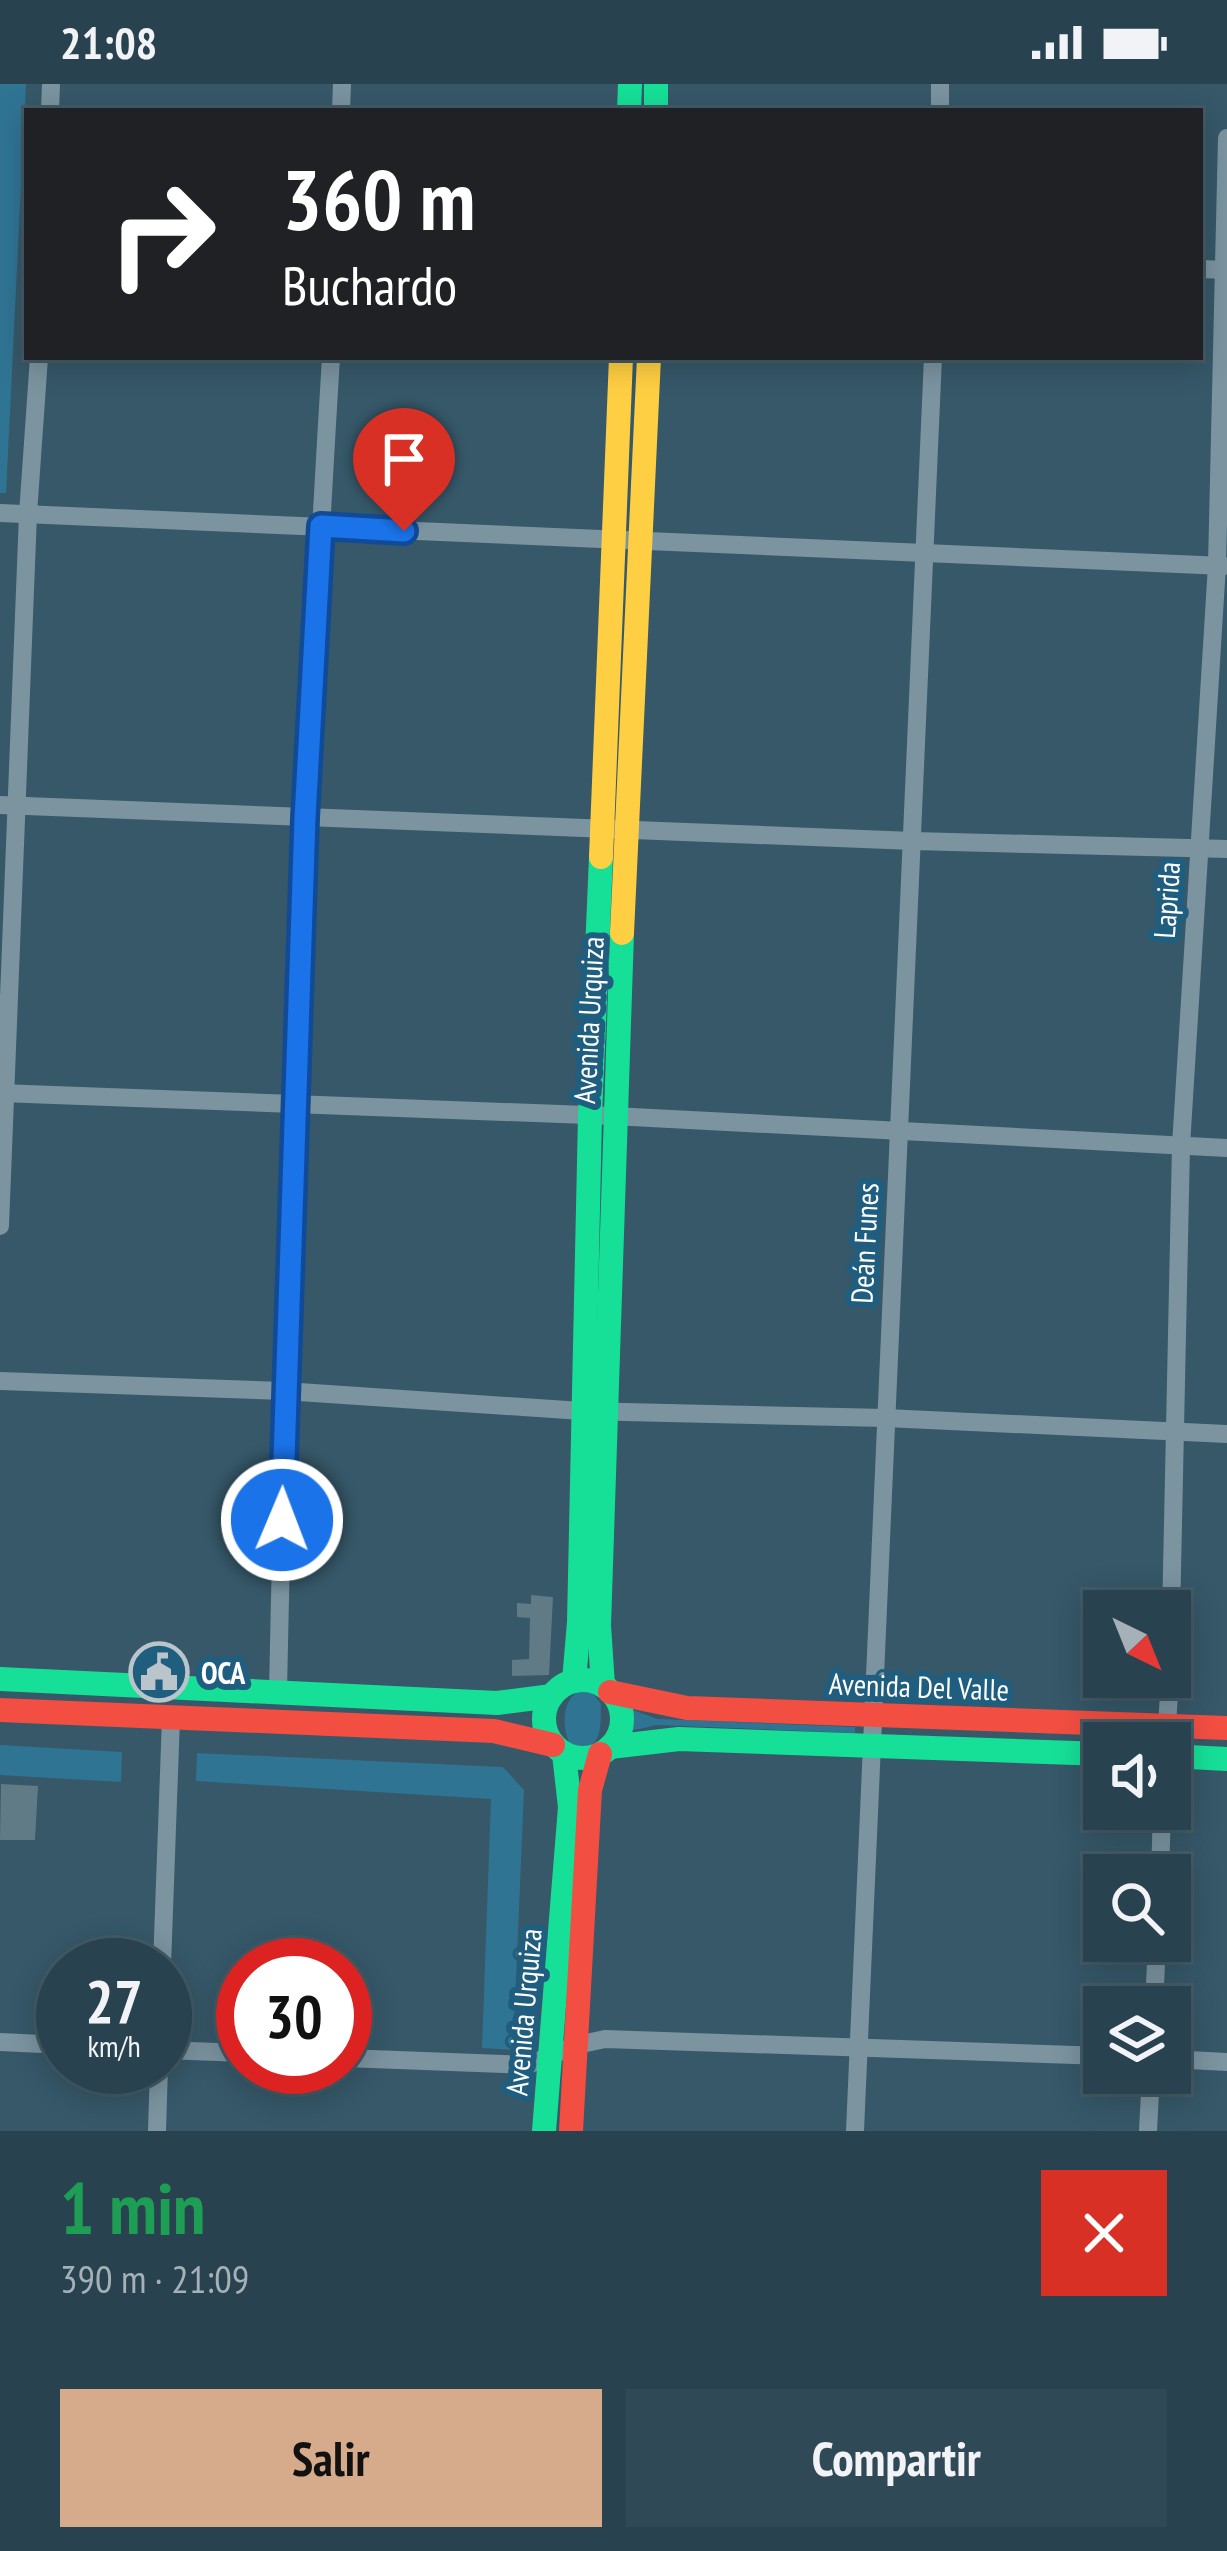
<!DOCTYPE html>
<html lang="es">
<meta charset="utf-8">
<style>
:root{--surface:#28424f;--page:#304956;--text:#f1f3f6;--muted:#a5b0b7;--line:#445b66;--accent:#d6ab8b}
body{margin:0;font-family:"PT Sans Narrow",sans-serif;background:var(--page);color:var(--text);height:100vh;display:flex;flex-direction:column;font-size:45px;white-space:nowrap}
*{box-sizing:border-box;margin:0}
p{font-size:39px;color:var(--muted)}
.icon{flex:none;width:66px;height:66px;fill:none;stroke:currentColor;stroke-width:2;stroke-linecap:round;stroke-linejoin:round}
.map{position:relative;height:2047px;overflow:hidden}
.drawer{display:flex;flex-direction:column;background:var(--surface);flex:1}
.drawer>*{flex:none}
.hud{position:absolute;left:24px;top:24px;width:1179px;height:252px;border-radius:0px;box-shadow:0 6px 30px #0003,0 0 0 3px var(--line);background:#202124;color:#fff;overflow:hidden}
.needle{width:78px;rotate:137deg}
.controls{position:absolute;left:1083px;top:1506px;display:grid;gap:24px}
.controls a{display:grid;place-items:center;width:108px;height:108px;border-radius:0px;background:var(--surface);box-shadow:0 6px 30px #0003,0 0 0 3px var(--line);font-size:60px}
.speed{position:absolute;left:36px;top:1854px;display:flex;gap:24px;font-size:60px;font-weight:700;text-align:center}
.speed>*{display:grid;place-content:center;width:156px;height:156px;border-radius:50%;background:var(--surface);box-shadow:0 6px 30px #0003,0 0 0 3px var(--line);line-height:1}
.speed small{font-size:30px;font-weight:400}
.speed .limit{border:18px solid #d22;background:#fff;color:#111}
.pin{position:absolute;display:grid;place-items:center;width:102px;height:102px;color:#fff;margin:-123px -51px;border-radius:50% 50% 50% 0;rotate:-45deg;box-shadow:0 0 12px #0007}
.pin .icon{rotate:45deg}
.me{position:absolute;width:132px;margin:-66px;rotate:1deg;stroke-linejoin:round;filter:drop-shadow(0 0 9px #0008)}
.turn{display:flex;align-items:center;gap:42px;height:252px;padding:0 60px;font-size:54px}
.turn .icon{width:156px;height:156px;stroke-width:2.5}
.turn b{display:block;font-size:84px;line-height:102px}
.round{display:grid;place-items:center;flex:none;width:126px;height:126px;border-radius:0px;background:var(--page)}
.overview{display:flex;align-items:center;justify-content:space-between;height:204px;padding:0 60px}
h1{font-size:72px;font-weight:700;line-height:90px;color:#1e9e55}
.primary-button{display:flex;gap:24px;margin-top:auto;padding:24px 60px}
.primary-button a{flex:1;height:138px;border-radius:0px;background:var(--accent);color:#111;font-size:48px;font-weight:700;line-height:138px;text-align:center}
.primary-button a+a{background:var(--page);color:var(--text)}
.status{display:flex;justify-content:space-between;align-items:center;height:84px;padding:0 60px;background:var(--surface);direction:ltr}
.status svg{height:33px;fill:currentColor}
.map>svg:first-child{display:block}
</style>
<div class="status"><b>21:08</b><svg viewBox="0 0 49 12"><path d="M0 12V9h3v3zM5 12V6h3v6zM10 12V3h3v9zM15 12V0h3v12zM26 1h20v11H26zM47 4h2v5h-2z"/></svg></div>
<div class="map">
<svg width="1227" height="2047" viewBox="0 0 1227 2047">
<rect width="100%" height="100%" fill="#365869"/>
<g fill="#307494">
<path d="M 0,0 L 26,0 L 6,409 L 0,409 Z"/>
<path d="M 580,1606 L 591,1607 L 601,1620 C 600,1638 604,1657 584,1665 L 569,1658 C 562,1641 562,1616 580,1606 Z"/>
<path d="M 627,1624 L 657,1635 L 855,1643 L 855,1649 L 657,1641 L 625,1648 Z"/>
<path d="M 0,1661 L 122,1668 L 121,1698 L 0,1691 Z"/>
<path d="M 197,1669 L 503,1683 L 524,1706 L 513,1966 L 482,1964 L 491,1715 L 196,1697 Z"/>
</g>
<g fill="#607a86">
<path d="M 531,1511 L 553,1513 L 549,1591 L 512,1592 L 512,1576 L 529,1575 L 530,1534 L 517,1533 L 517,1519 L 531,1520 Z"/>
<path d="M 1,1700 L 38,1702 L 35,1756 L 0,1756 Z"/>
</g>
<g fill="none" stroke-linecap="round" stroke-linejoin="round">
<g stroke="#7b94a0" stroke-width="18">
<path d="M 50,27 L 51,0"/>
<path d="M 341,27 L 342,0"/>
<path d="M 940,27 L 940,0"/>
<path d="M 1200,185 L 1227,186"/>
<path d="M 0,429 L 1224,482"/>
<path d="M 0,721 L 913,757 L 1227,765"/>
<path d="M 0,1009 L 613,1032 L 1227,1064"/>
<path d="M 0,1142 L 28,430 L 39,273"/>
<path d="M 0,1297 L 284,1307 L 582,1327 L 886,1334 L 1227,1350"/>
<path d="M 1170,1581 L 1181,1062 L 1217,481 L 1227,54"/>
<path d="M 278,1608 C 287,1163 304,718 331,273"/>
<path d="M 1166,1659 L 1170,1593"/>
<path d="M 1160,1791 L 1162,1725"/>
<path d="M 162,1881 L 171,1634"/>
<path d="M 1154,1923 L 1157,1857"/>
<path d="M 0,1958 L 63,1961"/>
<path d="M 165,1966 L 243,1969"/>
<path d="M 345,1974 L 528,1981 L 577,1961 L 605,1955 L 1104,1972"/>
<path d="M 1170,1975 L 1227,1978"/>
<path d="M 157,2047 L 159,1983"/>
<path d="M 855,2047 L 933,273"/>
<path d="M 1148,2047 L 1151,1989"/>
</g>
<g stroke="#16e098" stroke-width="24">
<path d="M 656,0 L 656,27"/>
<path d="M 629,27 L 630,0"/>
<path d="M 0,1595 L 497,1619 L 552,1612"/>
<circle cx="583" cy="1635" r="39"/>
<path d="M 574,1597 L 579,1538 L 590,1032 L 601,773"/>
<path d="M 603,1602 L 599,1541 L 622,849"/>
<path d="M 610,1663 L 679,1655 L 1104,1670"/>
<path d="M 1170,1672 L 1227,1675"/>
<path d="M 544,2047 L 570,1723 L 564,1670"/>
</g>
<g stroke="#ffcf43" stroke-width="24">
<path d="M 601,773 L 621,273"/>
<path d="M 622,849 L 649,273"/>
</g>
<g stroke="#f24e42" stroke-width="24">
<path d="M 610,1608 L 687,1624 L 1227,1644"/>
<path d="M 0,1626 L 494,1647 L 553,1661"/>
<path d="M 571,2047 L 590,1706 L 600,1670"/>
</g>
</g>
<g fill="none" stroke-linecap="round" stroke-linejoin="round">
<g stroke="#114b97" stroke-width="30">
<path id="route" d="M 282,1436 L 305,734 L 321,442 L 404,447"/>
</g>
<use href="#route" stroke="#1a73e8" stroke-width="21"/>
</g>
<defs>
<g id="civic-ring" transform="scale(3)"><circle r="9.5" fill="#205e7f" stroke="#b9c5ca" stroke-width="1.5"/><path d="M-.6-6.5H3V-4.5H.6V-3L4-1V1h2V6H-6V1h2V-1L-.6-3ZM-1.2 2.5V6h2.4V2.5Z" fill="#b9c5ca"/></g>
</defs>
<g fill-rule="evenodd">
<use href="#civic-ring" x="159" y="1588"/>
</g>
<g text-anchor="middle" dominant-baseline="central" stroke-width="12" stroke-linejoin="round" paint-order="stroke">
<g font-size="30" fill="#fff" stroke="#205e7f">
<text transform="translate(1166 816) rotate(-86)">Laprida</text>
<text transform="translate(588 936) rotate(-87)">Avenida Urquiza</text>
<text transform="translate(864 1159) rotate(-87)">Deán Funes</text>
<text transform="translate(919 1602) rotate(2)">Avenida Del Valle</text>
<text transform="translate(523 1928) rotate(-85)">Avenida Urquiza</text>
</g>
<g font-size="30" font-weight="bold" fill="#fff" stroke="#205e7f" text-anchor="start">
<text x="201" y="1588">OCA</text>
</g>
</g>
</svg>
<div class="controls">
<a><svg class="needle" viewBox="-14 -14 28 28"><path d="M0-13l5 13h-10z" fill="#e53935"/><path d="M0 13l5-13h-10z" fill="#a5b0b7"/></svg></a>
<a><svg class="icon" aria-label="sound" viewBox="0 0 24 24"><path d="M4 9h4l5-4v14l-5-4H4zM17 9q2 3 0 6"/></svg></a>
<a><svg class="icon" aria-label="search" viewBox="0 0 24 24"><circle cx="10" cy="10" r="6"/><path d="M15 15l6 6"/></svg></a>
<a><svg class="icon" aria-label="layers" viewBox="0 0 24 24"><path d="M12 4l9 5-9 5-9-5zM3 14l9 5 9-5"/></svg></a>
</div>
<div class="speed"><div>27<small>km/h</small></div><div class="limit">30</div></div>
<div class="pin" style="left:404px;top:447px;background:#d93025"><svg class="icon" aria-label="arrive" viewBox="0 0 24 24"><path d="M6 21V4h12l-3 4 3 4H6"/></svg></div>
<svg class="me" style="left:282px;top:1436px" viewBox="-20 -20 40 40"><circle r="17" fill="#1a73e8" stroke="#fff" stroke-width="3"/><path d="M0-11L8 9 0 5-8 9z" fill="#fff"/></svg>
<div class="hud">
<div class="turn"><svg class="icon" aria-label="right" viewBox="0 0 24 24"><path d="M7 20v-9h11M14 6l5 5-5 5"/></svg><div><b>360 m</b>Buchardo</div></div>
</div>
</div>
<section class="drawer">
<div class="overview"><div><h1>1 min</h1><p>390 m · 21:09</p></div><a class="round" style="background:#d93025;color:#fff"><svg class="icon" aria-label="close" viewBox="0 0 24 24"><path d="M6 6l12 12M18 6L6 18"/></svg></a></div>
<div class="primary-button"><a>Salir</a><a>Compartir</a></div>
</section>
